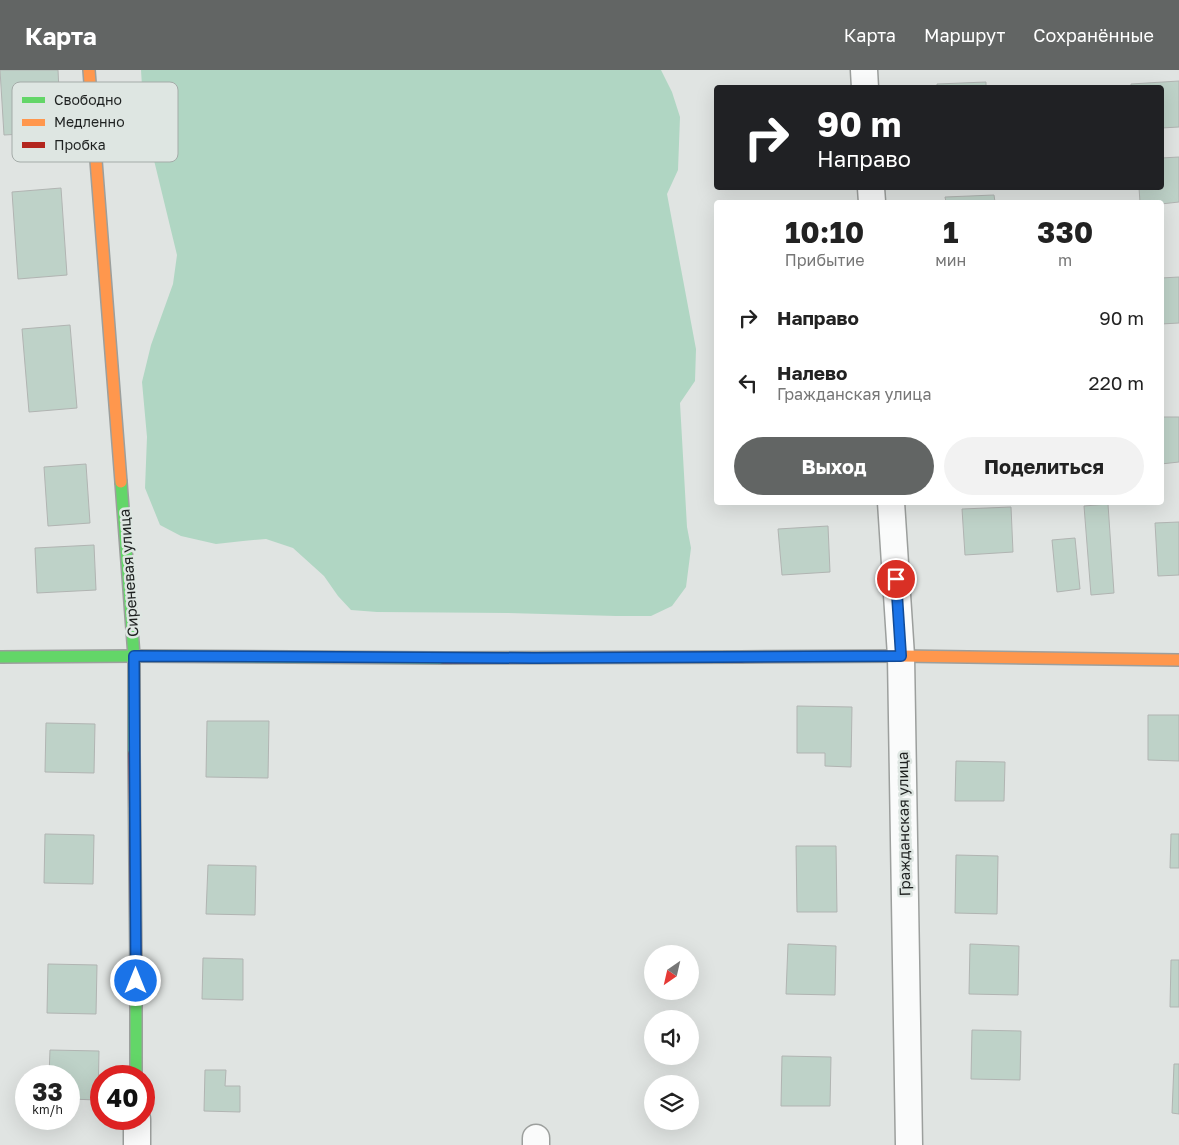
<!DOCTYPE html>
<html lang="ru">
<meta charset="utf-8">
<style>
:root{--surface:#fff;--page:#f2f2f2;--text:#222;--muted:#767676;--accent:#626564}
body{margin:0;font-family:"Golos Text",sans-serif;background:var(--page);color:var(--text);height:100vh;display:flex;flex-direction:column;font-size:19px;white-space:nowrap}
*{box-sizing:border-box;margin:0}
p{font-size:16px;color:var(--muted)}
.icon{flex:none;width:28px;height:28px;fill:none;stroke:currentColor;stroke-width:2;stroke-linecap:round;stroke-linejoin:round}
.map{position:relative;flex:1;overflow:hidden}
.sheet{position:absolute;left:714px;top:130px;width:450px;height:305px;display:flex;flex-direction:column;background:var(--surface);border-radius:5px;box-shadow:0 5px 20px #0002}
.sheet>*{flex:none}
.top-card{position:absolute;left:714px;top:15px;width:450px;height:105px;border-radius:5px;box-shadow:0 5px 20px #0002;background:#202124;color:#fff;overflow:hidden}
.needle{width:32px;rotate:214deg}
.tools{position:absolute;left:644px;top:875px;display:grid;gap:10px}
.tools a{display:grid;place-items:center;width:55px;height:55px;border-radius:50%;background:var(--surface);box-shadow:0 5px 20px #0002;font-size:25px}
.speed{position:absolute;left:15px;top:995px;display:flex;gap:10px;font-size:25px;font-weight:700;text-align:center}
.speed>*{display:grid;place-content:center;width:65px;height:65px;border-radius:50%;background:var(--surface);box-shadow:0 5px 20px #0002;line-height:1}
.speed small{font-size:12px;font-weight:400}
.speed .limit{border:8px solid #d22;background:#fff;color:#111}
.pin{position:absolute;display:grid;place-items:center;width:42px;height:42px;color:#fff;margin:-21px;border:2px solid #fff;border-radius:50%;box-shadow:0 1px 5px #0007}
.me{position:absolute;width:55px;margin:-28px;rotate:0deg;stroke-linejoin:round;filter:drop-shadow(0 0 4px #0008)}
.turn{display:flex;align-items:center;gap:18px;height:105px;padding:0 20px;font-size:22px}
.turn .icon{width:65px;height:65px;stroke-width:2.5}
.turn b{display:block;font-size:35px;line-height:42px}
.eta{display:flex;justify-content:space-evenly;align-items:center;height:85px;text-align:center}
.eta b{font-size:30px;font-weight:700;line-height:35px}
.cta{display:flex;gap:10px;margin-top:auto;padding:10px 20px}
.cta a{flex:1;height:58px;border-radius:30px;background:var(--accent);color:#fff;font-size:20px;font-weight:700;line-height:58px;text-align:center}
.cta a+a{background:var(--page);color:var(--text)}
ul{padding:0;list-style:none}
li{display:flex;align-items:center;gap:15px;height:65px;padding:0 20px}
li div{flex:1}
li b{display:block;font-size:19px}
li em{font-style:normal}
header{display:flex;align-items:center;gap:30px;box-sizing:border-box;height:70px;padding:0 25px;background:var(--accent);color:#fff}
header strong{font-size:24px}
nav{display:flex;gap:28px;margin-inline-start:auto;font-size:18px}
.map>svg:first-child{display:block}
</style>
<header>
<strong>Карта</strong>
<nav><a>Карта</a><a>Маршрут</a><a>Сохранённые</a></nav>
</header>
<div class="map">
<svg width="1179" height="1075" viewBox="0 0 1179 1075">
<rect width="100%" height="100%" fill="#e0e4e2"/>
<path fill="#b0d6c3" d="M 141,0 L 661,0 L 672,22 L 680,47 L 678,100 L 667,124 L 696,279 L 695,311 L 680,333 L 687,457 L 691,478 L 686,517 L 672,536 L 651,546 L 616,546 L 508,543 L 377,542 L 351,540 L 338,526 L 324,506 L 293,478 L 266,469 L 243,471 L 216,474 L 181,466 L 160,455 L 145,418 L 147,367 L 142,312 L 151,275 L 173,214 L 177,185 L 144,49 Z"/>
<g fill="#bed2c8" stroke="#b1b4b2">
<path d="M 0,0 L 58,0 L 61,62 L 4,65 Z"/>
<path d="M 1179,11 L 1179,57 L 1161,58 L 1161,18 L 1131,18 L 1131,14 Z"/>
<path d="M 986,12 L 986,18 L 937,18 L 937,14 Z"/>
<path d="M 1179,87 L 1179,132 L 1161,134 L 1161,132 L 1140,132 L 1139,118 L 1161,118 L 1161,88 Z"/>
<path d="M 61,118 L 67,205 L 18,209 L 12,122 Z"/>
<path d="M 994,125 L 995,132 L 946,132 L 945,127 Z"/>
<path d="M 1179,207 L 1179,253 L 1161,254 L 1161,208 Z"/>
<path d="M 70,255 L 77,338 L 29,342 L 22,259 Z"/>
<path d="M 1161,347 L 1179,347 L 1179,392 L 1161,394 Z"/>
<path d="M 86,394 L 90,453 L 48,456 L 44,397 Z"/>
<path d="M 1108,434 L 1114,523 L 1091,525 L 1084,436 Z"/>
<path d="M 1011,437 L 1013,482 L 965,485 L 962,439 Z"/>
<path d="M 1179,452 L 1179,505 L 1158,506 L 1155,453 Z"/>
<path d="M 828,456 L 830,502 L 782,505 L 778,459 Z"/>
<path d="M 1075,468 L 1080,519 L 1057,522 L 1052,470 Z"/>
<path d="M 94,475 L 96,520 L 37,523 L 35,478 Z"/>
<path d="M 797,636 L 852,637 L 851,697 L 825,696 L 825,683 L 797,683 Z"/>
<path d="M 1148,645 L 1179,645 L 1179,691 L 1148,690 Z"/>
<path d="M 207,651 L 269,651 L 268,708 L 206,707 Z"/>
<path d="M 46,653 L 95,654 L 94,703 L 45,702 Z"/>
<path d="M 956,691 L 1005,692 L 1004,731 L 955,731 Z"/>
<path d="M 45,764 L 94,765 L 93,814 L 44,813 Z"/>
<path d="M 1171,764 L 1179,764 L 1179,798 L 1170,798 Z"/>
<path d="M 796,776 L 836,776 L 837,842 L 797,842 Z"/>
<path d="M 956,785 L 998,786 L 997,844 L 955,843 Z"/>
<path d="M 208,795 L 256,796 L 255,845 L 206,844 Z"/>
<path d="M 788,874 L 836,876 L 835,925 L 786,924 Z"/>
<path d="M 970,874 L 1019,876 L 1018,925 L 969,924 Z"/>
<path d="M 203,888 L 243,889 L 243,930 L 202,929 Z"/>
<path d="M 1171,890 L 1179,890 L 1179,937 L 1170,937 Z"/>
<path d="M 48,894 L 97,895 L 96,944 L 47,943 Z"/>
<path d="M 972,960 L 1021,961 L 1020,1010 L 971,1009 Z"/>
<path d="M 50,980 L 99,981 L 98,1030 L 69,1029 L 69,1006 L 49,1006 Z"/>
<path d="M 782,986 L 831,987 L 830,1036 L 781,1036 Z"/>
<path d="M 1174,994 L 1179,994 L 1179,1044 L 1172,1043 Z"/>
<path d="M 205,1000 L 226,1000 L 225,1016 L 240,1016 L 240,1042 L 204,1041 Z"/>
</g>
<g fill="none" stroke-linecap="round" stroke-linejoin="round">
<g stroke="#9c9f9d" stroke-width="29">
<g id="street">
<path d="M 864,0 L 865,18"/>
<path d="M 871,118 L 872,132"/>
<path d="M 891,432 L 901,586 L 909,1075"/>
<path d="M 137,1049 L 137,1075"/>
<path d="M 536,1068 L 536,1075"/>
</g>
</g>
<g stroke="#9c9f9d" stroke-width="14">
<g id="fast">
<path d="M 121,412 L 134,586 L 134,683"/>
<path d="M 0,587 L 134,586 L 443,588"/>
<path d="M 136,904 L 136,1006"/>
</g>
</g>
<g stroke="#9c9f9d" stroke-width="14">
<g id="slow">
<path d="M 89,0 L 121,412"/>
<path d="M 741,587 L 901,586 L 1179,590"/>
</g>
</g>
<g stroke="#9c9f9d" stroke-width="14">
<g id="jam">
<path d="M 443,588 L 741,587"/>
<path d="M 134,683 L 136,904"/>
</g>
</g>
<use href="#street" stroke="#fafbfb" stroke-width="26"/>
<use href="#fast" stroke="#63d668" stroke-width="11"/>
<use href="#slow" stroke="#ff974d" stroke-width="11"/>
<use href="#jam" stroke="#b3261e" stroke-width="11"/>
</g>
<g fill="none" stroke-linecap="round" stroke-linejoin="round">
<g stroke="#114b97" stroke-width="12">
<path id="route" d="M 136,911 L 134,586 L 534,588 L 901,586 L 896,509"/>
</g>
<use href="#route" stroke="#1a73e8" stroke-width="9"/>
</g>
<g text-anchor="middle" dominant-baseline="central" stroke-width="5" stroke-linejoin="round" paint-order="stroke">
<g font-size="15" fill="#1e2120" stroke="#dee6e2">
<text transform="translate(128 503) rotate(-94)">Сиреневая улица</text>
<text transform="translate(903 754) rotate(-91)">Гражданская улица</text>
</g>
</g>
<rect x="12" y="12" width="166" height="80" rx="8" fill="#dee6e2" stroke="#a4aba8" stroke-width="1"/>
<rect x="22" y="27" width="23" height="6" fill="#63d668"/>
<rect x="22" y="49" width="23" height="7" fill="#ff974d"/>
<rect x="22" y="72" width="23" height="6" fill="#b3261e"/>
<g font-size="14" fill="#1e2120">
<text x="54" y="35">Свободно</text>
<text x="54" y="57">Медленно</text>
<text x="54" y="80">Пробка</text>
</g>
</svg>
<div class="tools">
<a><svg class="needle" viewBox="-14 -14 28 28"><path d="M0-13l5 13h-10z" fill="#e53935"/><path d="M0 13l5-13h-10z" fill="#767676"/></svg></a>
<a><svg class="icon" aria-label="sound" viewBox="0 0 24 24"><path d="M4 9h4l5-4v14l-5-4H4zM17 9q2 3 0 6"/></svg></a>
<a><svg class="icon" aria-label="layers" viewBox="0 0 24 24"><path d="M12 4l9 5-9 5-9-5zM3 14l9 5 9-5"/></svg></a>
</div>
<div class="speed"><div>33<small>km/h</small></div><div class="limit">40</div></div>
<div class="pin" style="left:896px;top:509px;background:#d93025"><svg class="icon" aria-label="arrive" viewBox="0 0 24 24"><path d="M6 21V4h12l-3 4 3 4H6"/></svg></div>
<svg class="me" style="left:136px;top:911px" viewBox="-20 -20 40 40"><circle r="17" fill="#1a73e8" stroke="#fff" stroke-width="3"/><path d="M0-11L8 9 0 5-8 9z" fill="#fff"/></svg>
<div class="top-card">
<div class="turn"><svg class="icon" aria-label="right" viewBox="0 0 24 24"><path d="M7 20v-9h11M14 6l5 5-5 5"/></svg><div><b>90 m</b>Направо</div></div>
</div>
<section class="sheet">
<div class="eta">
<div><b>10:10</b><p>Прибытие</p></div>
<div><b>1</b><p>мин</p></div>
<div><b>330</b><p>m</p></div>
</div>
<ul>
<li><svg class="icon" aria-label="right" viewBox="0 0 24 24"><path d="M7 20v-9h11M14 6l5 5-5 5"/></svg><div><b>Направо</b></div><em>90 m</em></li>
<li><svg class="icon" aria-label="left" viewBox="0 0 24 24"><path d="M17 20v-9H6M10 6l-5 5 5 5"/></svg><div><b>Налево</b><p>Гражданская улица</p></div><em>220 m</em></li>
</ul>
<div class="cta"><a>Выход</a><a>Поделиться</a></div>
</section>
</div>
